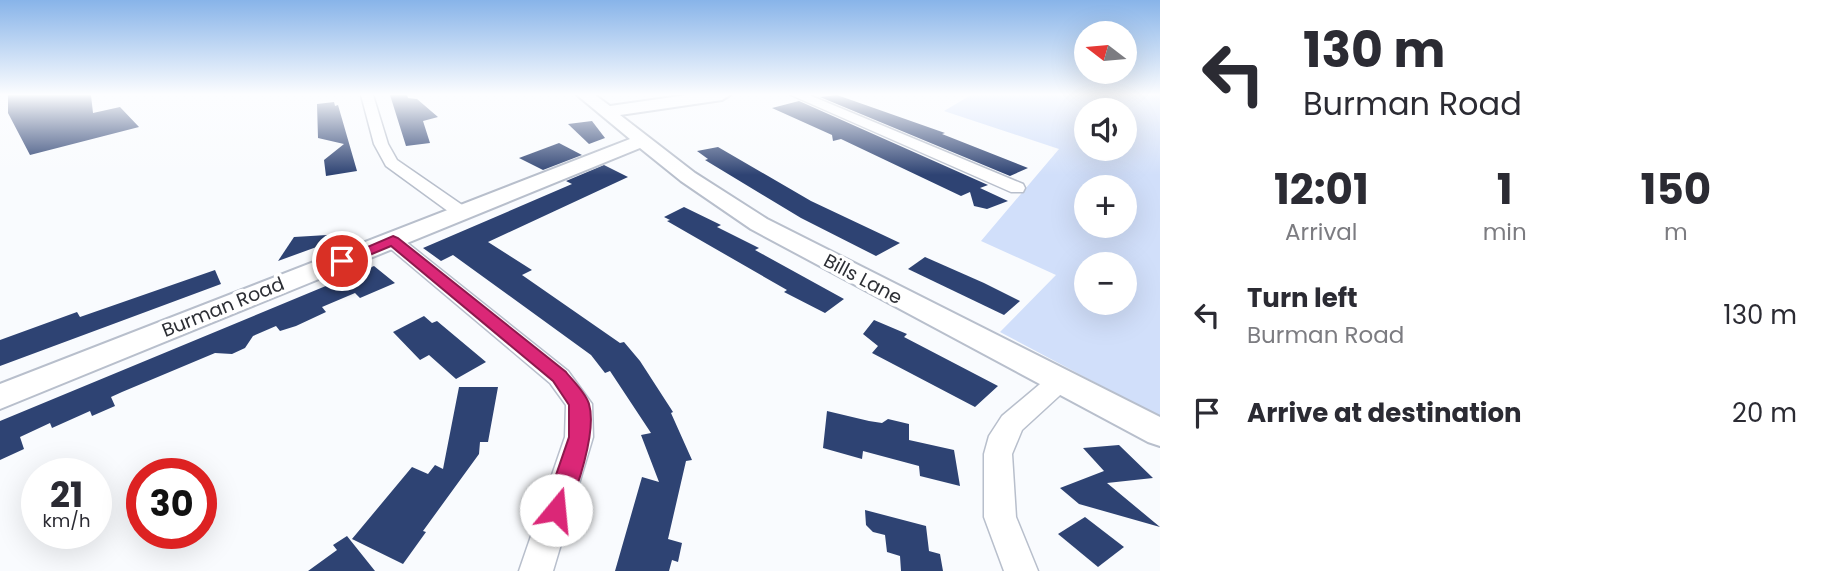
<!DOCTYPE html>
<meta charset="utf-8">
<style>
:root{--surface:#fff;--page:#f2f2f3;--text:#2b2b33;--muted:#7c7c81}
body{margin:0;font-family:Poppins,sans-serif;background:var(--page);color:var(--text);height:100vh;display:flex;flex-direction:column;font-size:26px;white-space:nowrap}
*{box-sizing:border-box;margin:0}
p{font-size:23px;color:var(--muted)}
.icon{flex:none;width:38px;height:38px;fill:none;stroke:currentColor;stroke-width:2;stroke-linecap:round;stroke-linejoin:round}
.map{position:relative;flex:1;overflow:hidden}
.side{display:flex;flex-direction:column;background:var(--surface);width:665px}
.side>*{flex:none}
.top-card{background:#fff;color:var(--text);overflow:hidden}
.needle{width:46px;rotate:286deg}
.fabs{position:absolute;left:1074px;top:21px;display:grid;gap:14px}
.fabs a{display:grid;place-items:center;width:63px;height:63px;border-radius:50%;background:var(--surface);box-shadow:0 7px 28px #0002;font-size:35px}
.speed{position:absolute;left:21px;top:458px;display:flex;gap:14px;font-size:35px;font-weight:700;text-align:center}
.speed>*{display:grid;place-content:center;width:91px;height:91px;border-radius:50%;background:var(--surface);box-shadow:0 7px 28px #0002;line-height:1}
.speed small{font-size:18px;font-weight:400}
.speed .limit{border:10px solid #d22;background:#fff;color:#111}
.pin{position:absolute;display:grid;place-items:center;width:60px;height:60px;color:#fff;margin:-30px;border:4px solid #fff;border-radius:50%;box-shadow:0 2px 7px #0007}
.me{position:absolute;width:77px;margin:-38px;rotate:17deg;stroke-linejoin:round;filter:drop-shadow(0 0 5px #0008)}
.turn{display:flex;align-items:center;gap:24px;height:147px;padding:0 28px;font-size:32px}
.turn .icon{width:91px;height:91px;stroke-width:2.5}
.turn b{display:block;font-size:49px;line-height:60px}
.eta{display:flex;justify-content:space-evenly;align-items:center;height:119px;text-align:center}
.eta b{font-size:42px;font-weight:700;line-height:49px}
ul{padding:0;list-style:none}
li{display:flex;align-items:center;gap:21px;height:98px;padding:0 28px}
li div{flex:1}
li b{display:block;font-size:26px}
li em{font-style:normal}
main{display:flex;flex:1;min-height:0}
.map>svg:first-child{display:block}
</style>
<main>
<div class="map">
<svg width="1160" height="571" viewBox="0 0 1160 571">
<rect width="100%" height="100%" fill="#f9fbfe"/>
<path fill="#d1dffa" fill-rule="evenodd" d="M 971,95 L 1160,95 L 1160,417 L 1000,332 L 1056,275 L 981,241 L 1059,149 L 944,111 ZM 1087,110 L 1125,110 L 1125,149 L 1087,149 ZM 1087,187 L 1125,187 L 1125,226 L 1087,226 ZM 1087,264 L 1125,264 L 1125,303 L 1087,303 Z"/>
<g fill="#2e4373">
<path d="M 8,95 L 91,95 L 93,113 L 120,107 L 139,127 L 30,155 L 8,113 Z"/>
<path d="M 390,95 L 407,95 L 408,98 L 417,99 L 438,117 L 423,121 L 430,143 L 406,146 Z"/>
<path d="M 837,95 L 945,133 L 942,134 L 1028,168 L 1010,176 L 820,97 Z"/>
<path d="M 799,101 L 988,185 L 980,188 L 1008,201 L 987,209 L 974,206 L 970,192 L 961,196 L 841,139 L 833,141 L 832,135 L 772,108 Z"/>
<path d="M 334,102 L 335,106 L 338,105 L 357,171 L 326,176 L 324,160 L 344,144 L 318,138 L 317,104 Z"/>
<path d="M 592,121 L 605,138 L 589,144 L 568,124 Z"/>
<path d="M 559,143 L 582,155 L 543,170 L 519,158 Z"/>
<path d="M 718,147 L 811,201 L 900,243 L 876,256 L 801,218 L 705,160 L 708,159 L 697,151 Z"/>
<path d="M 604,165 L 628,177 L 488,242 L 532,270 L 522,275 L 620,343 L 624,342 L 640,361 L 673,412 L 671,413 L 692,460 L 686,461 L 668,539 L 682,543 L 678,562 L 672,560 L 669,571 L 615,571 L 642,477 L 659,482 L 641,435 L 651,433 L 610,371 L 605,373 L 591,355 L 453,255 L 441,261 L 423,248 L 572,184 L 566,181 Z"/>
<path d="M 684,207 L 721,225 L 717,227 L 759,248 L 755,250 L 844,299 L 825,313 L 784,292 L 787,290 L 667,221 L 670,220 L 664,217 Z"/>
<path d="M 344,234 L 344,237 L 278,261 L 294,237 Z"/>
<path d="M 925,257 L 984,283 L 1020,301 L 1004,315 L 908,269 Z"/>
<path d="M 374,266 L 395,283 L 360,298 L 355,293 L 322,307 L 326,312 L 296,326 L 280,331 L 276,326 L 253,336 L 245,348 L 232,354 L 215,353 L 122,392 L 111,397 L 115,406 L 92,416 L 90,411 L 52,428 L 50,423 L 20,437 L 24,449 L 0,460 L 0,421 Z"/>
<path d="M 215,270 L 221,284 L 0,366 L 0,340 L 77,312 L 80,317 Z"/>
<path d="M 424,316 L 432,323 L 437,321 L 486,362 L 456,379 L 429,355 L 420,360 L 393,332 Z"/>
<path d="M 874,320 L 907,334 L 904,337 L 998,386 L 975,407 L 872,353 L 878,346 L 863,334 Z"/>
<path d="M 459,387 L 498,387 L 488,442 L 480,442 L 479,454 L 423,531 L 426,532 L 403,564 L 352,539 L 412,467 L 428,474 L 435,465 L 443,469 Z"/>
<path d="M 827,411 L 869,421 L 882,423 L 888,419 L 909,424 L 909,440 L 954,450 L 960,486 L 920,476 L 919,466 L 863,451 L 862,459 L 823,448 Z"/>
<path d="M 1119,445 L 1153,478 L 1107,483 L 1160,527 L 1079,504 L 1060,488 L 1104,471 L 1083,448 Z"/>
<path d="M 865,510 L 926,526 L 929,551 L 940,554 L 943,571 L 901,571 L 900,556 L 887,552 L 885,535 L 873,532 L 866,525 Z"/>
<path d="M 1085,517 L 1124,547 L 1098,567 L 1058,534 Z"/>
<path d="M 347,536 L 375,571 L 308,571 L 337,550 L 333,545 Z"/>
</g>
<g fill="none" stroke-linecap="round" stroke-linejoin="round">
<g stroke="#b8bfcc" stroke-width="3">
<g id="minor">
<path d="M 361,95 L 373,95 L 388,144 L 397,160 L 468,209 L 471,213 L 468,217 L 456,217 L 386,166 L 374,144 Z"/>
<path d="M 791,95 L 809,95 L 1023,184 L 1025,188 L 1023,192 L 1011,192 Z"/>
<path d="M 393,235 L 400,237 L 568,371 L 592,404 L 593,437 L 553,571 L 519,571 L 565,437 L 566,405 L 550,383 L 386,245 L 383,241 L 386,237 Z"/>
<path d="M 1061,371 L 1070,374 L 1074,380 L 1070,386 L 1022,430 L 1012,454 L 1016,517 L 1038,571 L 1004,571 L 984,517 L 984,454 L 989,436 L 1002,416 L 1052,374 Z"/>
</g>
</g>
<g stroke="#b8bfcc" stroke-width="4">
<path id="tertiary" d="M 577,95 L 595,95 L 610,106 L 687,95 L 730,95 L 722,100 L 620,115 L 695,173 L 767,219 L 1160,417 L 1160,446 L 1148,442 L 751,229 L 681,181 L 640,148 L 0,409 L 0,384 L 630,139 Z"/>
</g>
<use href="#minor" fill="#fff" fill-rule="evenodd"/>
<use href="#tertiary" fill="#fff" fill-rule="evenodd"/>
</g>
<linearGradient id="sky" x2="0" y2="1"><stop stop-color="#88b4e9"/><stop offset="0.54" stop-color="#fcfdff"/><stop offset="1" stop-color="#fcfdff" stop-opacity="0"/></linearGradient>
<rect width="1160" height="175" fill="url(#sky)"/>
<path fill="#db2777" stroke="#8e194d" stroke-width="2" d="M 393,236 L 398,238 L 566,372 C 573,381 586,393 589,404 C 597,431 577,492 564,517 L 556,520 L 548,517 L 544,510 L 569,437 L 569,405 L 553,381 L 391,246 L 348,264 L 337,264 L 335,261 Z"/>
<g text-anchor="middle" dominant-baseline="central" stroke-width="7" stroke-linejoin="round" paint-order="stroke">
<g font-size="19" fill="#2c2e34" stroke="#fff">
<text transform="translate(863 279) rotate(28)">Bills Lane</text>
<text transform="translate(223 307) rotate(-22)">Burman Road</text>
</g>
</g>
</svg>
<div class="fabs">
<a><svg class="needle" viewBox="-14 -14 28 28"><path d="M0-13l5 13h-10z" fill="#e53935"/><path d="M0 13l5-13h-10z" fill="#7c7c81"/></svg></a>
<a><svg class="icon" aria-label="sound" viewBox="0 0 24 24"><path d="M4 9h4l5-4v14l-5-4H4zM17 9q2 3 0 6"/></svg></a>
<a>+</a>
<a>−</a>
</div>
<div class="speed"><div>21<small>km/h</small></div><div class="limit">30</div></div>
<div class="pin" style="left:342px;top:261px;background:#d93025"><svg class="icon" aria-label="arrive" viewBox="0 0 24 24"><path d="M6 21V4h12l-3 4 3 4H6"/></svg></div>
<svg class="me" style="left:556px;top:510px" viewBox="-20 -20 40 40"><circle r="19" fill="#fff"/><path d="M0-13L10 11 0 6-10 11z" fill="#db2777"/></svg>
</div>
<section class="side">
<div class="top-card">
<div class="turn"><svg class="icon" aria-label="left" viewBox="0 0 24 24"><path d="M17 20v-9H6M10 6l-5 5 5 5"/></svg><div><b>130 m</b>Burman Road</div></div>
</div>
<div class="eta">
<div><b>12:01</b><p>Arrival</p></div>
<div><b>1</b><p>min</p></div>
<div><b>150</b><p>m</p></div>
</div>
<ul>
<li><svg class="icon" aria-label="left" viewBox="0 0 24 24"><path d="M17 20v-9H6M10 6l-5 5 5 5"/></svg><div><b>Turn left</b><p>Burman Road</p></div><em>130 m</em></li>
<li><svg class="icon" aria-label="arrive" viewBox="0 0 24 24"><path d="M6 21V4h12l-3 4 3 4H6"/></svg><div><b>Arrive at destination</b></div><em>20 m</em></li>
</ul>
</section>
</main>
